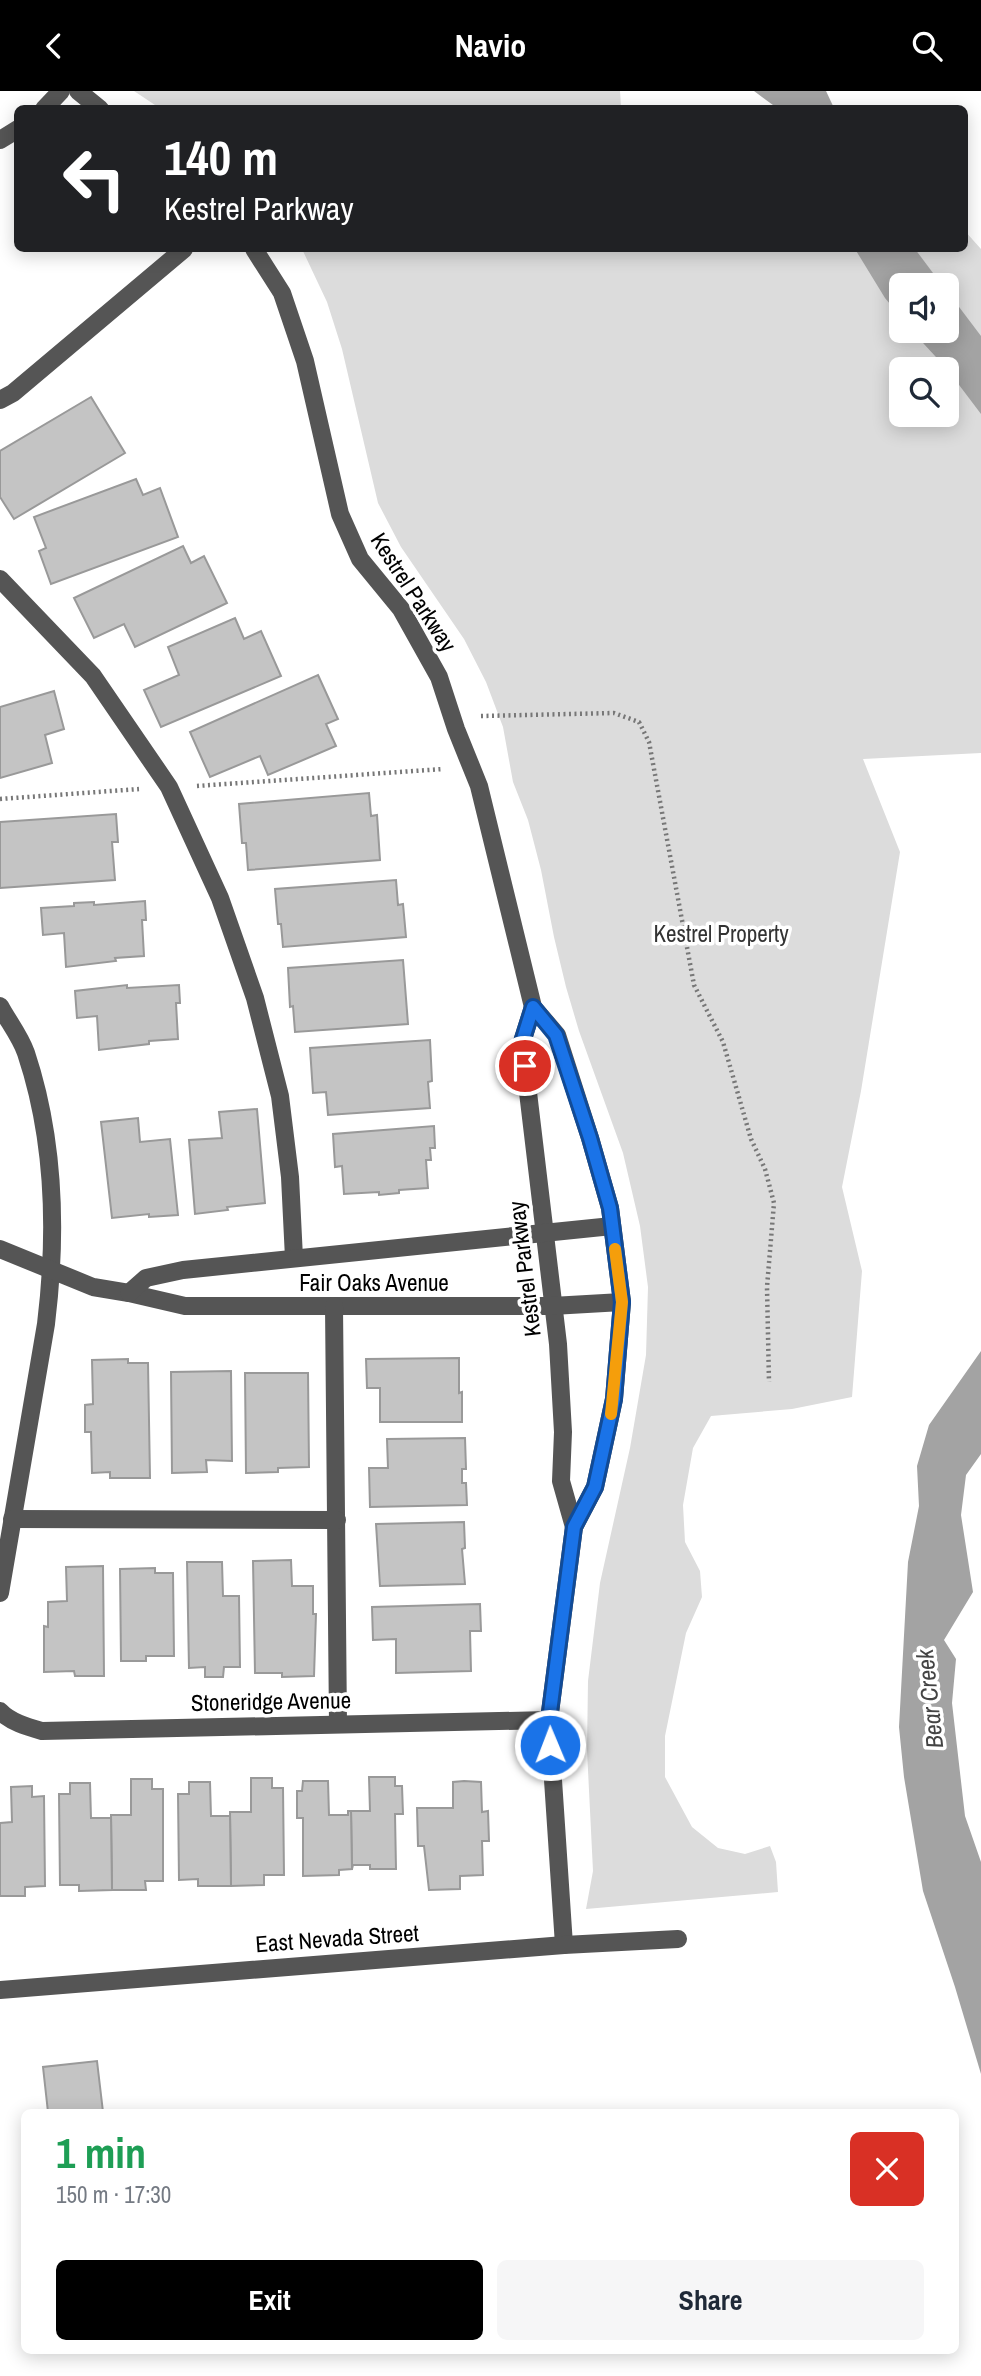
<!DOCTYPE html>
<meta charset="utf-8">
<style>
:root{--surface:#fff;--page:#f6f6f7;--text:#1f2937;--muted:#747a83;--accent:#000}
body{margin:0;font-family:"Archivo Narrow",sans-serif;background:var(--page);color:var(--text);height:100vh;display:flex;flex-direction:column;font-size:26px;white-space:nowrap}
*{box-sizing:border-box;margin:0}
p{font-size:23px;color:var(--muted)}
.icon{flex:none;width:38px;height:38px;fill:none;stroke:currentColor;stroke-width:2;stroke-linecap:round;stroke-linejoin:round}
.map{position:relative;flex:1;overflow:hidden}
.side{position:absolute;left:21px;top:2018px;width:938px;height:245px;display:flex;flex-direction:column;background:var(--surface);border-radius:10px;box-shadow:0 4px 18px #0003}
.side>*{flex:none}
.banner{position:absolute;left:14px;top:14px;width:954px;height:147px;border-radius:10px;box-shadow:0 4px 18px #0003;background:#202124;color:#fff;overflow:hidden}
.buttons{position:absolute;left:889px;top:182px;display:grid;gap:14px}
.buttons a{display:grid;place-items:center;width:70px;height:70px;border-radius:10px;background:var(--surface);box-shadow:0 4px 18px #0003;font-size:35px}
.pin{position:absolute;display:grid;place-items:center;width:60px;height:60px;color:#fff;margin:-30px;border:4px solid #fff;border-radius:50%;box-shadow:0 2px 7px #0007}
.me{position:absolute;width:77px;margin:-38px;rotate:359deg;stroke-linejoin:round;filter:drop-shadow(0 0 5px #0008)}
.turn{display:flex;align-items:center;gap:24px;height:147px;padding:0 35px;font-size:32px}
.turn .icon{width:91px;height:91px;stroke-width:2.5}
.turn b{display:block;font-size:49px;line-height:60px}
.round{display:grid;place-items:center;flex:none;width:74px;height:74px;border-radius:10px;background:var(--page)}
.overview{display:flex;align-items:center;justify-content:space-between;height:119px;padding:0 35px}
h1{font-size:42px;font-weight:700;line-height:52px;color:#1e9e55}
.primary-button{display:flex;gap:14px;margin-top:auto;padding:14px 35px}
.primary-button a{flex:1;height:80px;border-radius:10px;background:var(--accent);color:#fff;font-size:28px;font-weight:700;line-height:80px;text-align:center}
.primary-button a+a{background:var(--page);color:var(--text)}
header{display:flex;justify-content:space-between;align-items:center;height:91px;padding:0 35px;background:var(--accent);color:#fff;font-size:32px;font-weight:700}
.map>svg:first-child{display:block}
</style>
<header><svg class="icon" aria-label="back" viewBox="0 0 24 24"><path d="M15 5l-7 7 7 7"/></svg>Navio<svg class="icon" aria-label="search" viewBox="0 0 24 24"><circle cx="10" cy="10" r="6"/><path d="M15 15l6 6"/></svg></header>
<div class="map">
<svg width="981" height="2285" viewBox="0 0 981 2285">
<rect width="100%" height="100%" fill="#fff"/>
<g fill="#dcdcdc" fill-rule="evenodd">
<path d="M 134,0 L 620,0 L 621,17 L 161,18 Z"/>
<path d="M 964,139 L 981,158 L 981,662 L 863,668 L 900,761 L 861,1000 L 842,1096 L 862,1180 L 852,1306 L 792,1318 L 711,1325 L 693,1357 L 683,1414 L 685,1451 L 700,1480 L 702,1506 L 686,1542 L 665,1645 L 665,1686 L 692,1736 L 718,1757 L 745,1763 L 770,1755 L 776,1771 L 778,1801 L 586,1818 L 593,1780 L 587,1659 L 588,1590 L 600,1492 L 630,1357 L 646,1264 L 648,1196 L 640,1135 L 623,1062 L 579,940 L 566,896 L 554,846 L 541,779 L 528,729 L 513,691 L 503,636 L 486,591 L 464,548 L 401,456 L 378,412 L 342,258 L 327,211 L 302,158 L 964,158 ZM 901,194 L 947,194 L 947,240 L 901,240 ZM 901,278 L 947,278 L 947,324 L 901,324 Z"/>
</g>
<g fill="#a3a3a3">
<path d="M 754,0 L 826,0 L 834,17 L 777,17 Z"/>
<path d="M 855,158 L 915,158 L 942,194 L 901,194 L 901,226 L 885,207 Z"/>
<path d="M 947,200 L 981,245 L 981,323 L 947,278 L 912,240 L 947,240 Z"/>
<path d="M 981,1260 L 981,1363 L 966,1384 L 961,1424 L 973,1501 L 944,1549 L 956,1568 L 952,1612 L 965,1725 L 981,1771 L 981,1983 L 955,1896 L 923,1800 L 904,1686 L 899,1636 L 908,1471 L 919,1415 L 917,1375 L 929,1334 Z"/>
</g>
<g fill="#c4c4c4" stroke="#999" stroke-width="2">
<path d="M 91,306 L 125,362 L 14,428 L 0,406 L 0,360 Z"/>
<path d="M 136,388 L 143,404 L 160,397 L 178,446 L 51,493 L 39,460 L 46,457 L 34,426 Z"/>
<path d="M 183,455 L 191,472 L 204,465 L 227,512 L 135,556 L 124,533 L 94,547 L 74,507 Z"/>
<path d="M 235,527 L 244,548 L 261,540 L 281,585 L 161,636 L 144,599 L 179,584 L 168,556 Z"/>
<path d="M 318,584 L 338,628 L 326,633 L 336,655 L 268,684 L 260,665 L 210,686 L 190,641 Z"/>
<path d="M 54,600 L 64,638 L 45,644 L 52,672 L 0,687 L 0,616 Z"/>
<path d="M 369,702 L 371,725 L 377,724 L 380,769 L 248,779 L 246,752 L 242,752 L 239,713 Z"/>
<path d="M 116,723 L 118,751 L 112,751 L 115,789 L 0,797 L 0,731 Z"/>
<path d="M 396,789 L 398,814 L 403,813 L 406,846 L 283,856 L 281,833 L 278,833 L 275,798 Z"/>
<path d="M 145,810 L 146,829 L 142,829 L 144,865 L 115,867 L 116,870 L 66,876 L 64,842 L 43,844 L 41,817 L 74,815 L 74,812 L 94,811 L 94,814 Z"/>
<path d="M 403,869 L 408,933 L 295,941 L 293,915 L 290,916 L 288,877 Z"/>
<path d="M 127,894 L 127,897 L 179,894 L 180,912 L 176,912 L 178,948 L 149,950 L 149,953 L 99,959 L 97,925 L 77,927 L 75,900 Z"/>
<path d="M 430,949 L 432,990 L 428,991 L 430,1017 L 328,1024 L 326,1001 L 313,1002 L 310,957 Z"/>
<path d="M 257,1018 L 265,1112 L 227,1116 L 228,1119 L 195,1123 L 189,1049 L 222,1047 L 219,1021 Z"/>
<path d="M 138,1027 L 140,1051 L 170,1048 L 178,1124 L 149,1126 L 149,1123 L 112,1127 L 101,1031 Z"/>
<path d="M 434,1035 L 435,1057 L 430,1057 L 431,1069 L 426,1069 L 428,1097 L 399,1099 L 399,1102 L 379,1104 L 379,1101 L 344,1103 L 342,1075 L 335,1076 L 333,1043 Z"/>
<path d="M 459,1267 L 459,1302 L 462,1301 L 462,1331 L 380,1331 L 380,1297 L 367,1297 L 366,1268 Z"/>
<path d="M 128,1268 L 128,1272 L 148,1272 L 150,1387 L 110,1387 L 110,1381 L 92,1382 L 91,1341 L 85,1341 L 85,1314 L 93,1313 L 92,1269 Z"/>
<path d="M 231,1280 L 232,1370 L 206,1369 L 207,1381 L 172,1382 L 171,1281 Z"/>
<path d="M 245,1282 L 308,1282 L 309,1376 L 278,1377 L 278,1381 L 246,1382 Z"/>
<path d="M 465,1347 L 466,1378 L 462,1378 L 462,1392 L 466,1392 L 467,1414 L 370,1416 L 369,1377 L 388,1377 L 387,1348 Z"/>
<path d="M 464,1431 L 465,1457 L 462,1458 L 465,1493 L 380,1495 L 376,1433 Z"/>
<path d="M 291,1469 L 292,1495 L 313,1495 L 313,1523 L 316,1523 L 314,1585 L 282,1586 L 282,1582 L 255,1582 L 253,1470 Z"/>
<path d="M 187,1471 L 222,1471 L 223,1505 L 239,1505 L 240,1576 L 224,1576 L 223,1586 L 205,1586 L 205,1576 L 189,1577 Z"/>
<path d="M 103,1475 L 104,1585 L 75,1585 L 74,1580 L 44,1581 L 44,1535 L 48,1536 L 48,1511 L 67,1510 L 66,1476 Z"/>
<path d="M 155,1477 L 155,1482 L 173,1482 L 174,1565 L 146,1565 L 146,1570 L 121,1570 L 120,1478 Z"/>
<path d="M 480,1513 L 481,1540 L 470,1540 L 471,1580 L 396,1582 L 396,1548 L 373,1549 L 372,1516 Z"/>
<path d="M 369,1686 L 395,1686 L 395,1695 L 402,1695 L 403,1723 L 395,1723 L 396,1778 L 370,1778 L 370,1774 L 353,1774 L 352,1778 L 351,1720 L 370,1720 Z"/>
<path d="M 251,1687 L 272,1687 L 272,1697 L 283,1697 L 284,1784 L 264,1784 L 264,1794 L 231,1795 L 230,1721 L 251,1721 Z"/>
<path d="M 131,1688 L 152,1688 L 152,1698 L 163,1698 L 163,1790 L 145,1790 L 146,1799 L 112,1799 L 111,1724 L 131,1724 Z"/>
<path d="M 303,1690 L 328,1690 L 329,1724 L 348,1724 L 348,1720 L 351,1720 L 352,1778 L 339,1779 L 339,1784 L 303,1785 L 303,1727 L 297,1727 L 297,1700 L 302,1700 Z"/>
<path d="M 464,1690 L 481,1691 L 482,1721 L 488,1720 L 489,1750 L 482,1750 L 483,1784 L 460,1785 L 460,1798 L 429,1799 L 424,1755 L 418,1755 L 417,1717 L 453,1717 L 453,1691 Z"/>
<path d="M 189,1691 L 210,1691 L 211,1725 L 230,1725 L 231,1795 L 198,1795 L 198,1788 L 179,1789 L 178,1703 L 189,1703 Z"/>
<path d="M 70,1692 L 90,1692 L 91,1727 L 111,1727 L 112,1799 L 79,1800 L 79,1794 L 60,1794 L 59,1703 L 70,1703 Z"/>
<path d="M 32,1695 L 32,1706 L 44,1705 L 45,1795 L 25,1796 L 25,1805 L 0,1805 L 0,1732 L 12,1731 L 11,1696 Z"/>
<path d="M 97,1970 L 103,2021 L 48,2021 L 43,1976 Z"/>
</g>
<g fill="none" stroke-linecap="round" stroke-linejoin="round">
<g stroke="#777" stroke-width="4.5" stroke-dasharray="2 3.5" stroke-linecap="butt">
<path d="M 481,625 L 614,622 L 639,631 L 649,651 L 694,894 L 723,951 L 751,1048 L 765,1078 L 774,1112 L 767,1196 L 769,1291"/>
<path d="M 197,695 L 443,678"/>
<path d="M 0,708 L 139,698"/>
</g>
<g stroke="#555" stroke-width="18">
<path d="M 78,0 L 100,18"/>
<path d="M 44,18 L 61,0"/>
<path d="M 0,49 L 18,38"/>
<path d="M 254,158 L 282,202 L 305,270 L 340,423 L 360,468 L 401,518 L 439,586 L 456,638 L 479,695 L 533,916 L 557,944 L 590,1047 L 610,1117 L 622,1211 L 614,1308 L 595,1396 L 574,1436 L 549,1629 L 564,1854"/>
<path d="M 0,309 L 13,302 L 184,158"/>
<path d="M 0,488 L 93,585 L 169,696 L 220,807 L 255,907 L 280,1005 L 290,1086 L 294,1167"/>
<path d="M 0,915 C 8,930 20,945 26,962 C 55,1049 57,1143 46,1233 L 0,1502"/>
<path d="M 533,916 L 522,951 L 558,1253 L 563,1341 L 561,1390 L 574,1436"/>
<path d="M 0,1158 L 93,1196 L 129,1202 L 185,1215 L 552,1215 L 622,1211"/>
<path d="M 129,1202 L 146,1187 L 183,1179 L 612,1135"/>
<path d="M 334,1215 L 338,1633"/>
<path d="M 12,1428 L 337,1429"/>
<path d="M 0,1620 C 10,1631 28,1636 42,1640 L 549,1629"/>
<path d="M 0,1899 L 564,1854 L 678,1848"/>
</g>
</g>
<g fill="none" stroke-linecap="round" stroke-linejoin="round">
<g stroke="#114b97" stroke-width="18">
<path id="route" d="M 525,975 L 522,951 L 533,916 L 556,944 L 590,1047 L 610,1117 L 622,1211 L 614,1308 L 595,1396 L 574,1436 L 549,1629 L 550,1654"/>
</g>
<use href="#route" stroke="#1a73e8" stroke-width="12"/>
<path stroke="#f59e0b" stroke-width="12" d="M 611,1323 L 622,1211 L 615,1158"/>
</g>
<g text-anchor="middle" dominant-baseline="central" stroke-width="7" stroke-linejoin="round" paint-order="stroke">
<g font-size="23" fill="#000" stroke="#fff">
<text transform="translate(414 501) rotate(57)">Kestrel Parkway</text>
<text transform="translate(524 1178) rotate(-97)">Kestrel Parkway</text>
<text x="374" y="1191">Fair Oaks Avenue</text>
<text transform="translate(271 1610) rotate(-1)">Stoneridge Avenue</text>
<text transform="translate(337 1847) rotate(-4)">East Nevada Street</text>
</g>
<g font-size="23" fill="#333" stroke="#fff">
<text x="721" y="842">Kestrel Property</text>
</g>
<g font-size="24" font-style="italic" fill="#444" stroke="#fff">
<text transform="translate(929 1608) rotate(-96)">Bear Creek</text>
</g>
</g>
</svg>
<div class="buttons">
<a><svg class="icon" aria-label="sound" viewBox="0 0 24 24"><path d="M4 9h4l5-4v14l-5-4H4zM17 9q2 3 0 6"/></svg></a>
<a><svg class="icon" aria-label="search" viewBox="0 0 24 24"><circle cx="10" cy="10" r="6"/><path d="M15 15l6 6"/></svg></a>
</div>
<div class="pin" style="left:525px;top:975px;background:#d93025"><svg class="icon" aria-label="arrive" viewBox="0 0 24 24"><path d="M6 21V4h12l-3 4 3 4H6"/></svg></div>
<svg class="me" style="left:550px;top:1654px" viewBox="-20 -20 40 40"><circle r="17" fill="#1a73e8" stroke="#fff" stroke-width="3"/><path d="M0-11L8 9 0 5-8 9z" fill="#fff"/></svg>
<div class="banner">
<div class="turn"><svg class="icon" aria-label="left" viewBox="0 0 24 24"><path d="M17 20v-9H6M10 6l-5 5 5 5"/></svg><div><b>140 m</b>Kestrel Parkway</div></div>
</div>
<section class="side">
<div class="overview"><div><h1>1 min</h1><p>150 m · 17:30</p></div><a class="round" style="background:#d93025;color:#fff"><svg class="icon" aria-label="close" viewBox="0 0 24 24"><path d="M6 6l12 12M18 6L6 18"/></svg></a></div>
<div class="primary-button"><a>Exit</a><a>Share</a></div>
</section>
</div>
